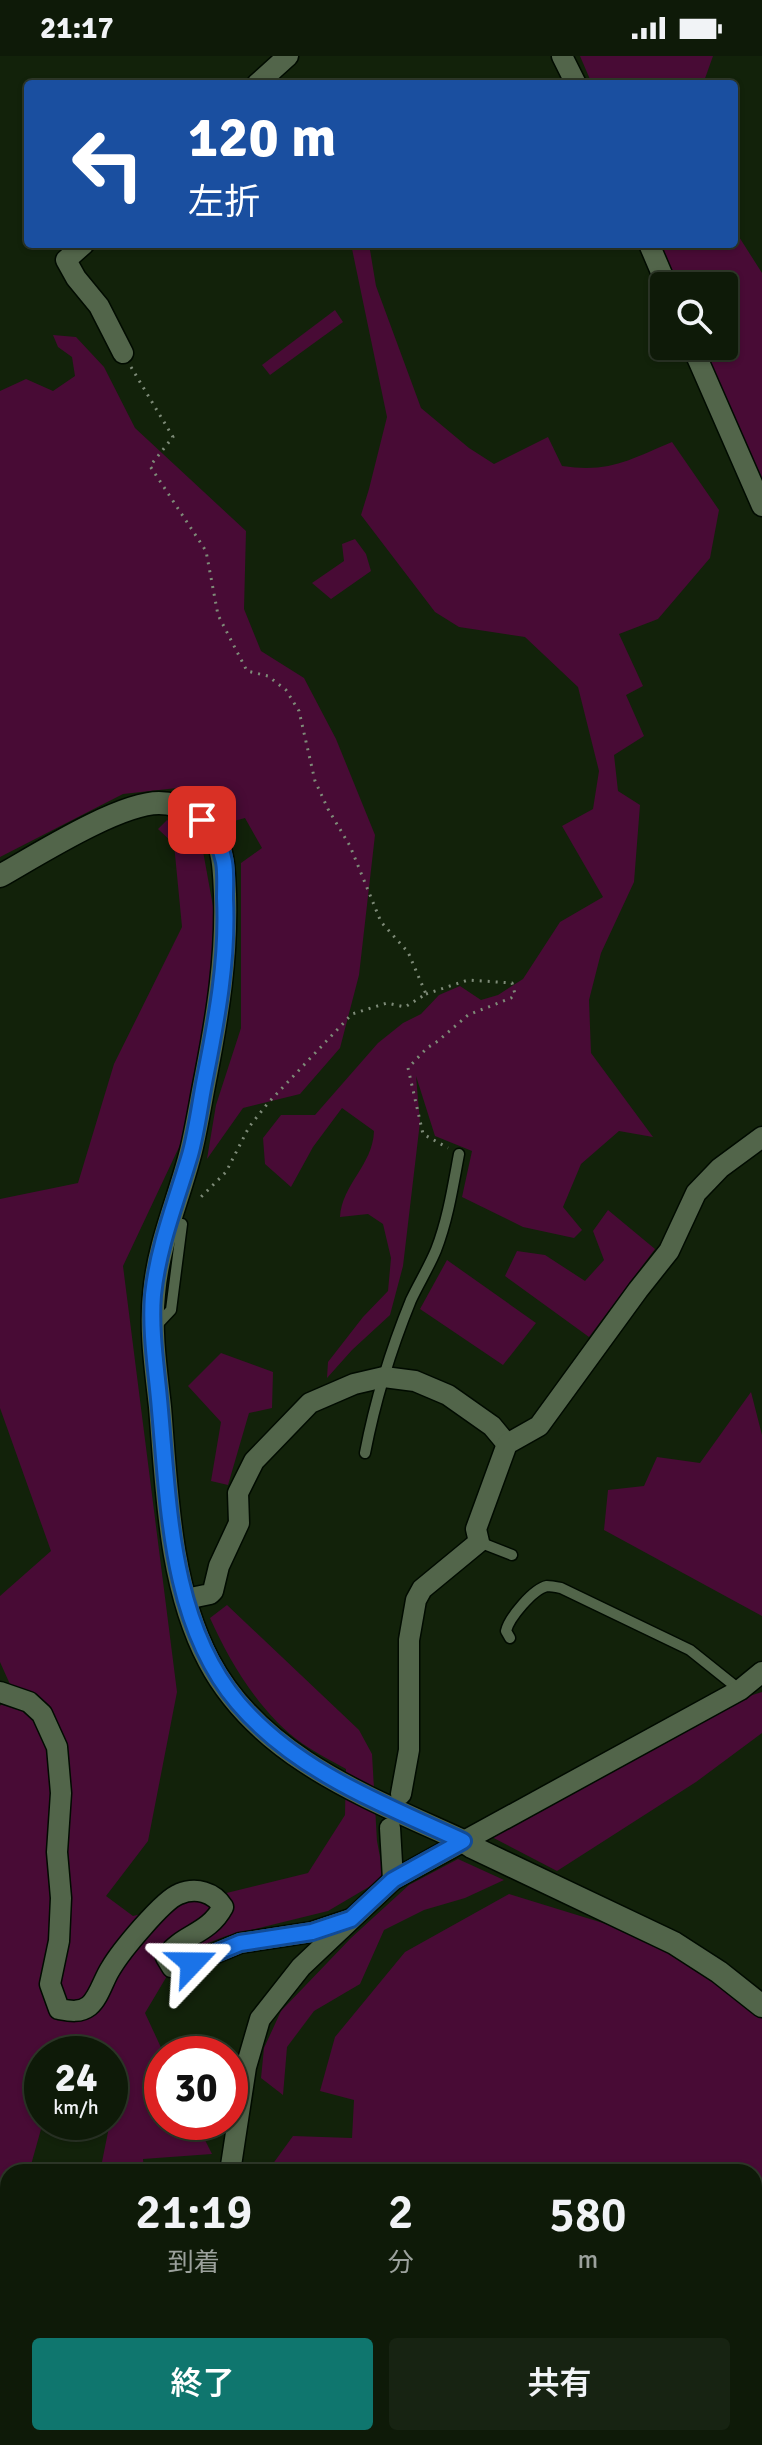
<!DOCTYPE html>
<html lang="ja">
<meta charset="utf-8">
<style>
:root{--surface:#0e1a08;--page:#172312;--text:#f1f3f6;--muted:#9ba19c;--line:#2e3829;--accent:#0f766e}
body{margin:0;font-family:Signika,"Noto Sans JP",sans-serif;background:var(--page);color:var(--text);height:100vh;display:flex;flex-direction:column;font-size:30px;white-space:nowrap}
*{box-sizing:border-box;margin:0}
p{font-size:26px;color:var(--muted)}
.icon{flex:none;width:44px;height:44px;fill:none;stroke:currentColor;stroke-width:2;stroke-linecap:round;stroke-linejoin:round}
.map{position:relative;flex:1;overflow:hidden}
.side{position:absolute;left:0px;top:2108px;width:762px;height:282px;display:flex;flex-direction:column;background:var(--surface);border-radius:24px 24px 0 0;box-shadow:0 2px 6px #0004,0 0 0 2px var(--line)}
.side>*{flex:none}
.guide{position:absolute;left:24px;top:24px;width:714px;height:168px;border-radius:8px;box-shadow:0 2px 6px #0004,0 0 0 2px var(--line);background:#1a4fa0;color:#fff;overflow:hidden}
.tools{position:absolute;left:650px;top:216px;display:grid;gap:16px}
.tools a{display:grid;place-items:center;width:88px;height:88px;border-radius:8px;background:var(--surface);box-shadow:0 2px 6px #0004,0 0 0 2px var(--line);font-size:40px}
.speed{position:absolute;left:24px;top:1980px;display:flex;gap:16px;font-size:40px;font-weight:700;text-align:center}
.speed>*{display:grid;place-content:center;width:104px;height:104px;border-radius:50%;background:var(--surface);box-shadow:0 2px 6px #0004,0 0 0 2px var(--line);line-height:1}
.speed small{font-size:20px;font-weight:400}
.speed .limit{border:12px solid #d22;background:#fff;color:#111}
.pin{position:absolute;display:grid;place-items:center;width:68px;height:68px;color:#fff;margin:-34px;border-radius:16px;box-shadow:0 4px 12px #0006}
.me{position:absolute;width:88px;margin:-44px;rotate:67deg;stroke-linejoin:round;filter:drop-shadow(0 0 6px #0008)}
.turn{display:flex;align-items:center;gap:28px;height:168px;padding:0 32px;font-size:36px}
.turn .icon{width:104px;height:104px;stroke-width:2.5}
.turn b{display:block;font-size:56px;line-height:68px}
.eta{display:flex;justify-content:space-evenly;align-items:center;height:136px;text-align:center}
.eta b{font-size:48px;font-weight:600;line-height:56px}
.primary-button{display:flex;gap:16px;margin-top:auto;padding:16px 32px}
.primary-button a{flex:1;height:92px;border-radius:8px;background:var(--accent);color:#fff;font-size:32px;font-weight:600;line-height:92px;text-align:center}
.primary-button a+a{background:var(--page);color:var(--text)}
.status{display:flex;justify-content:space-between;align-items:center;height:56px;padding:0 40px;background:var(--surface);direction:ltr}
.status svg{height:22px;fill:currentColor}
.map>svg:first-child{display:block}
</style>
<div class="status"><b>21:17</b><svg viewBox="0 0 49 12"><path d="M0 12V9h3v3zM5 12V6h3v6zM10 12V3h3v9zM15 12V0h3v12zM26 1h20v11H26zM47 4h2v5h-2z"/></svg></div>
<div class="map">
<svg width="762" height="2389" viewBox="0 0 762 2389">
<rect width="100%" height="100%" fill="#12220a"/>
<g fill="#480b35">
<path d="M 580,0 L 713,0 L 703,28 L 592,28 Z"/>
<path d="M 734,173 L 762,217 L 762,430 L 700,290 L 724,290 L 724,230 L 675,230 L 658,188 L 734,188 Z"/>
<path d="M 351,188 L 369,188 L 376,230 L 421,352 L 469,392 L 494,408 L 548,381 L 562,410 C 610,417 629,404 672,386 L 719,454 L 710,502 L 658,563 L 619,578 L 643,630 L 626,639 L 644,680 L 614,699 L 618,735 L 640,749 L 634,826 L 601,897 L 589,944 L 591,997 L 653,1081 L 619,1075 L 581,1108 L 563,1151 L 582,1174 L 574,1182 L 523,1171 L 462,1141 L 472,1095 L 435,1080 L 416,1020 L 420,1066 L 403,1210 L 390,1259 L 352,1294 L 327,1322 L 328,1306 L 363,1261 L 388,1235 L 391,1202 L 383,1168 L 368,1158 L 340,1161 C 342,1128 373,1109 374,1075 L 342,1052 L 313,1091 L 291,1131 L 265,1108 L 263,1082 L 281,1059 L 315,1059 L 378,987 L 403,967 L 421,958 L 439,939 L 460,930 L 481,944 L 498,939 L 523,923 L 560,866 L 603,841 L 562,770 L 593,753 L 599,715 L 578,631 L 525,581 L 459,571 L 435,556 L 361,459 L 369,433 L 387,361 Z"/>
<path d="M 335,254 L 343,266 L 270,319 L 262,309 Z"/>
<path d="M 53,279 L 76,281 L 104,311 L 135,372 L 246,475 L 244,553 L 261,595 L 304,622 L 336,683 L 375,779 L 359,919 L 340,992 L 300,1038 L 243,1052 L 207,1103 L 216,1049 L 241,972 L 241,807 L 262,792 L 245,762 L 227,767 L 201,737 L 177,732 L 123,738 L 0,801 L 0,335 L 26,323 L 53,335 L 75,320 L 72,301 L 58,291 Z"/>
<path d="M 355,483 L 366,498 L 371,515 L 331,543 L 312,527 L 344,505 L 342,488 Z"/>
<path d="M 167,764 L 190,777 L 203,795 L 216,867 L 207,1022 L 180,1089 L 123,1210 L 177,1636 L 148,1785 L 106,1840 L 133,1860 L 308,1817 L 345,1759 L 346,1713 C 332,1705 316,1697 303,1688 C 262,1660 230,1607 210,1562 L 227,1549 L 359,1674 L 372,1698 L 377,1785 L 384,1822 L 328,1855 L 226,1880 L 180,1898 L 145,1957 L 164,1998 L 162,1998 L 162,2066 L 196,2066 L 212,2098 L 143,2103 L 144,2116 L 100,2116 L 110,2066 L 113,2027 L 110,1998 L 106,1998 L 105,1994 L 84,1981 L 65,1998 L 42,1998 L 43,2066 L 29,2116 L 8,2116 L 8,2382 L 29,2382 L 29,2389 L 0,2389 L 0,1650 L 13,1635 L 0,1606 L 0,1540 L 51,1495 L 0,1352 L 0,1143 L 78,1127 L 114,1008 L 182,871 L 174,788 L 158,773 Z"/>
<path d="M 608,1154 L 655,1193 L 589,1281 L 505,1220 L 517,1195 L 545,1199 L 585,1225 L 604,1204 L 593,1175 Z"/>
<path d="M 447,1204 L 536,1267 L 503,1309 L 420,1253 Z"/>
<path d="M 221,1297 L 273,1316 L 272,1352 L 249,1357 L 228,1429 L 211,1425 L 221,1366 L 188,1330 Z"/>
<path d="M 751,1336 L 762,1379 L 762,1560 L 604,1474 L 608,1434 L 644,1430 L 657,1401 L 700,1407 Z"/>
<path d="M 762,1636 L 762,1677 L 696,1726 L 557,1815 L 486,1778 L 743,1642 Z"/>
<path d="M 458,1803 L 504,1824 L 465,1842 L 424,1854 L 384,1874 L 360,1928 L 314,1955 L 287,1991 L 283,2039 L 261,2022 L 264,1992 L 281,1955 L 351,1882 L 409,1829 Z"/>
<path d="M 509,1838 L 616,1871 L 693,1907 L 762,1956 L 762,2389 L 225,2389 L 227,2382 L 754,2382 L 754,2116 L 267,2116 L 293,2080 L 352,2082 L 354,2044 L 320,2035 L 335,1981 L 405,1896 Z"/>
<path d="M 80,2382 L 186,2382 L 182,2389 L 78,2389 Z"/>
</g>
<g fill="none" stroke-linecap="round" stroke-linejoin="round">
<g stroke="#010b00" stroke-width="13">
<g id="service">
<path d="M 155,1271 L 171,1254 L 182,1168"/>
<path d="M 365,1397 C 375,1345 391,1293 411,1244 C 419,1227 429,1211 436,1194 C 448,1163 453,1130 459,1098"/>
<path d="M 479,1486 L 512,1499"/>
<path d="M 510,1582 L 506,1575 C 509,1562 533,1533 547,1530 C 551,1530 556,1531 561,1532 L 690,1594 L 740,1634"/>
</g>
</g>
<g stroke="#010b00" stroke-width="23">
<g id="minor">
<path d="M 562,0 L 576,28"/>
<path d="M 257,28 L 288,0"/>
<path d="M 84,188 L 66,204 L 76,222 L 99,250 L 123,297"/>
<path d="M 649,188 L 667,230"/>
<path d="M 692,290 L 762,450"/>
<path d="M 186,1543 L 210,1538 L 213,1535 L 219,1510 L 239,1467 L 238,1437 L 254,1405 L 310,1347 L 354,1328 L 384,1321 L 415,1325 L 448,1339 L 492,1370 L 507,1388"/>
<path d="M 0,1636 L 29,1646 L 42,1658 L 57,1691 L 61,1737 L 57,1796 L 61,1842 L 59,1885 L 50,1928 L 59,1953 C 70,1955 80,1957 89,1950 C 99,1942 104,1922 111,1912 C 121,1895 163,1844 179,1838 C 196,1831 214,1836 223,1851 C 208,1879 182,1878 166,1901 L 172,1911 L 192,1907 L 240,1887 L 312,1876 L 351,1863"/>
<path d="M 401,1738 L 409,1694 L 409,1584 L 416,1544 L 422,1533 L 479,1486 L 476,1473 L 507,1388 L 539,1370 L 638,1234 L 669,1195 L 696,1137 L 720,1112 L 762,1081"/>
<path d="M 390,1772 L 393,1824"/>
<path d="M 230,2116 L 246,2011 L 260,1963 L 301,1911 L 393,1824 L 740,1634 L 762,1616"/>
<path d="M 220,2389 L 221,2382"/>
</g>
</g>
<g stroke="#010b00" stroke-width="25">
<path id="tertiary" d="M 0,820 C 37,799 119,747 159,747 C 170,747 184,751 193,757 C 200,761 209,769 213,776 C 224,794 224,817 225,838 C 227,901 218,957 206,1019 C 201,1044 197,1070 191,1095 C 179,1143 158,1188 154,1238 C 150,1275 156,1314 160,1351 C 167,1435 169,1529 209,1605 C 260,1702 370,1742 463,1785 L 472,1791 L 674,1887 L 719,1916 L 762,1950"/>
</g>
<g stroke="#7e8b78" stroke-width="3" stroke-dasharray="2 6" stroke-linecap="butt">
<path d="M 131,311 L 173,381 L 150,410 L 206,495 L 218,559 L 247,615 L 268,620 L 286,634 L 299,655 L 315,725 L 328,753 L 350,790 L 381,866 L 408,896 L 426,938 L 405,951 L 387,947 L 352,958 L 268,1047 L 249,1071 L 226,1116 L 197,1145"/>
<path d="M 426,938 L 468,924 L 512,927 L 515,938 L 511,942 L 468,959 L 438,985 L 427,992 L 408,1012 L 423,1078 L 448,1092"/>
</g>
<use href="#service" stroke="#52654a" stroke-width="10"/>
<use href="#minor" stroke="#52654a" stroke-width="20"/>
<use href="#tertiary" stroke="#52654a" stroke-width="22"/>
</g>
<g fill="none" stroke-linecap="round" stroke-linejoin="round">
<g stroke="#114b97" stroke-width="20">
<path id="route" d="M 192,1907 L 240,1887 L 312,1876 L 351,1863 L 393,1824 L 463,1785 C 383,1748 297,1716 238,1647 C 171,1568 169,1453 160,1354 C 157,1316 150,1277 153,1239 C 158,1191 176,1146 190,1099 C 197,1074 200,1047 205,1022 C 217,962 228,903 225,842 C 225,830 226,817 224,806 C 221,790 213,775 202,764"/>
</g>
<use href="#route" stroke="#1a73e8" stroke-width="14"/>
</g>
</svg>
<div class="tools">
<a><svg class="icon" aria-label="search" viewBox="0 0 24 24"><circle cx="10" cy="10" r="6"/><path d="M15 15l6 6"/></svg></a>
</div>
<div class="speed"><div>24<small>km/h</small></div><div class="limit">30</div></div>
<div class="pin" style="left:202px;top:764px;background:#d93025"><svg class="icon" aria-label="arrive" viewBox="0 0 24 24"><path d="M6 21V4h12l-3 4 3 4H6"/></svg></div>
<svg class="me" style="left:192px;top:1907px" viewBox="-20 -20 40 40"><path d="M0-17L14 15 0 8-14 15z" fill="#1a73e8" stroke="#fff" stroke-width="4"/></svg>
<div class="guide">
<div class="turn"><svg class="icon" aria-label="left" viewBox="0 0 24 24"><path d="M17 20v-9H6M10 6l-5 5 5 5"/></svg><div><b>120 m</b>左折</div></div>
</div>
<section class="side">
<div class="eta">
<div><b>21:19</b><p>到着</p></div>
<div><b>2</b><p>分</p></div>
<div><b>580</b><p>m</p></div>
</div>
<div class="primary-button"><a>終了</a><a>共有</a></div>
</section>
</div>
